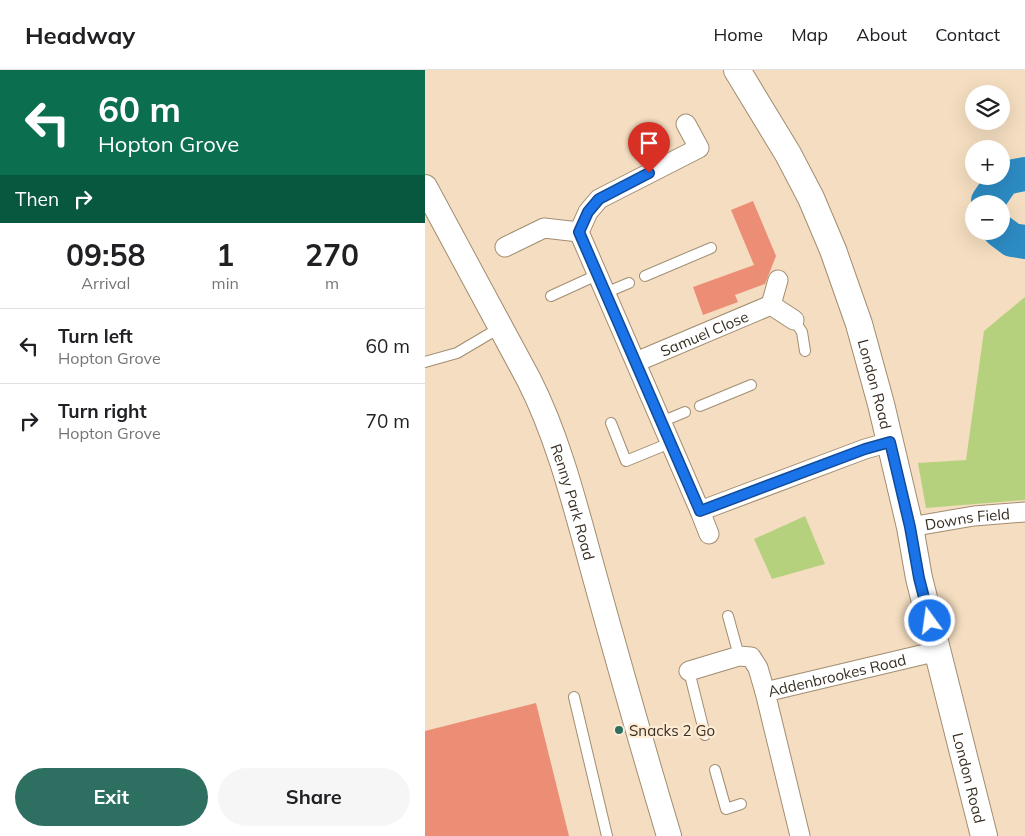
<!DOCTYPE html>
<meta charset="utf-8">
<style>
:root{--surface:#fff;--page:#f6f6f6;--text:#202124;--muted:#757577;--line:#e0e0e0;--accent:#2d7061}
body{margin:0;font-family:Mulish,sans-serif;background:var(--page);color:var(--text);height:100vh;display:flex;flex-direction:column;font-size:19px;white-space:nowrap}
*{box-sizing:border-box;margin:0}
p{font-size:16px;color:var(--muted)}
.icon{flex:none;width:28px;height:28px;fill:none;stroke:currentColor;stroke-width:2;stroke-linecap:round;stroke-linejoin:round}
.map{position:relative;flex:1;overflow:hidden}
.drawer{display:flex;flex-direction:column;background:var(--surface);width:425px}
.drawer>*{flex:none}
.guide{background:#0b6e4f;color:#fff;overflow:hidden}
.fabs{position:absolute;left:540px;top:15px;display:grid;gap:10px}
.fabs a{display:grid;place-items:center;width:45px;height:45px;border-radius:50%;background:var(--surface);box-shadow:0 5px 20px #0002;font-size:25px}
.pin{position:absolute;display:grid;place-items:center;width:42px;height:42px;color:#fff;margin:-51px -21px;border-radius:50% 50% 50% 0;rotate:-45deg;box-shadow:0 0 5px #0007}
.pin .icon{rotate:45deg}
.me{position:absolute;width:55px;margin:-28px;rotate:346deg;stroke-linejoin:round;filter:drop-shadow(0 0 4px #0008)}
.turn{display:flex;align-items:center;gap:18px;height:105px;padding:0 15px;font-size:22px}
.turn .icon{width:65px;height:65px;stroke-width:2.5}
.turn b{display:block;font-size:35px;line-height:42px}
.then{display:flex;align-items:center;height:48px;padding:0 15px;background:#0003;gap:10px;font-size:19px}
.eta{display:flex;justify-content:space-evenly;align-items:center;height:85px;text-align:center}
.eta b{font-size:30px;font-weight:700;line-height:35px}
.button{display:flex;gap:10px;margin-top:auto;padding:10px 15px}
.button a{flex:1;height:58px;border-radius:30px;background:var(--accent);color:#fff;font-size:20px;font-weight:700;line-height:58px;text-align:center}
.button a+a{background:var(--page);color:var(--text)}
ul{padding:0;list-style:none}
li{display:flex;align-items:center;gap:15px;height:75px;padding:0 15px;border-top:1px solid var(--line)}
li div{flex:1}
li b{display:block;font-size:19px}
li em{font-style:normal}
header{display:flex;align-items:center;gap:30px;box-sizing:border-box;height:70px;padding:0 25px;background:var(--surface);border-bottom:1px solid var(--line)}
header strong{font-size:24px}
nav{display:flex;gap:28px;margin-inline-start:auto;font-size:18px}
main{display:flex;flex:1;min-height:0}
.map>svg:first-child{display:block}
</style>
<header>
<strong>Headway</strong>
<nav><a>Home</a><a>Map</a><a>About</a><a>Contact</a></nav>
</header>
<main>
<section class="drawer">
<div class="guide">
<div class="turn"><svg class="icon" aria-label="left" viewBox="0 0 24 24"><path d="M17 20v-9H6M10 6l-5 5 5 5"/></svg><div><b>60 m</b>Hopton Grove</div></div>
<div class="then">Then<svg class="icon" aria-label="right" viewBox="0 0 24 24"><path d="M7 20v-9h11M14 6l5 5-5 5"/></svg></div>
</div>
<div class="eta">
<div><b>09:58</b><p>Arrival</p></div>
<div><b>1</b><p>min</p></div>
<div><b>270</b><p>m</p></div>
</div>
<ul>
<li><svg class="icon" aria-label="left" viewBox="0 0 24 24"><path d="M17 20v-9H6M10 6l-5 5 5 5"/></svg><div><b>Turn left</b><p>Hopton Grove</p></div><em>60 m</em></li>
<li><svg class="icon" aria-label="right" viewBox="0 0 24 24"><path d="M7 20v-9h11M14 6l5 5-5 5"/></svg><div><b>Turn right</b><p>Hopton Grove</p></div><em>70 m</em></li>
</ul>
<div class="button"><a>Exit</a><a>Share</a></div>
</section>
<div class="map">
<svg width="600" height="766" viewBox="0 0 600 766">
<rect width="100%" height="100%" fill="#f4ddc0"/>
<g fill="#b5d17d">
<path d="M 600,227 L 600,430 L 501,438 L 493,393 L 541,390 L 559,261 Z"/>
<path d="M 380,446 L 400,494 L 347,509 L 329,469 Z"/>
</g>
<g fill="none" stroke-linecap="round" stroke-linejoin="round">
<g stroke="#2d8cc4" stroke-width="34">
<path d="M 564,134 L 563,131 L 579,108 L 600,104"/>
<path d="M 575,161 L 587,170 L 600,172"/>
</g>
</g>
<g fill="#ec8d75">
<path d="M 328,131 L 351,186 L 340,214 L 310,225 L 313,232 L 278,245 L 268,217 L 329,195 L 306,140 Z"/>
<path d="M 111,633 L 144,766 L 0,766 L 0,661 Z"/>
</g>
<g fill="none" stroke-linecap="round" stroke-linejoin="round">
<g stroke="#a28d71" stroke-width="12">
<g id="service">
<path d="M 220,206 L 286,178"/>
<path d="M 180,223 L 204,213"/>
<path d="M 126,226 L 172,205"/>
<path d="M 369,250 L 377,262 L 380,281"/>
<path d="M 0,292 L 32,283 L 76,257"/>
<path d="M 275,336 L 326,315"/>
<path d="M 236,352 L 260,342"/>
<path d="M 186,353 L 201,391 L 245,373"/>
<path d="M 303,546 L 314,586"/>
<path d="M 264,601 L 280,665"/>
<path d="M 149,627 L 182,766"/>
<path d="M 290,700 L 301,739 L 316,734"/>
</g>
</g>
<g stroke="#a28d71" stroke-width="21">
<g id="minor">
<path d="M 261,54 L 274,78 L 174,129 L 163,142 L 154,162 L 275,441 L 440,379 L 465,372"/>
<path d="M 80,177 L 119,158 L 154,162"/>
<path d="M 346,235 L 353,210"/>
<path id="s1" d="M 211,292 L 346,235 L 369,250"/>
<path d="M 275,441 L 284,464"/>
<path id="s2" d="M 485,457 L 549,446 L 600,442"/>
<path d="M 264,601 L 314,586 L 326,587 L 333,598 L 340,622"/>
<path id="s3" d="M 375,766 L 340,622 L 513,581"/>
</g>
</g>
<g stroke="#a28d71" stroke-width="26">
<g id="tertiary">
<path id="s4" d="M 0,117 L 104,310 C 134,369 151,439 169,504 C 193,591 218,679 244,766"/>
</g>
</g>
<g stroke="#a28d71" stroke-width="28">
<g id="secondary">
<path id="s5" d="M 312,0 L 363,84 L 386,128 L 408,180 L 434,254 L 456,334 L 485,457 L 494,508 L 559,766"/>
</g>
</g>
<use href="#service" stroke="#fff" stroke-width="10"/>
<use href="#minor" stroke="#fff" stroke-width="19"/>
<use href="#tertiary" stroke="#fff" stroke-width="24"/>
<use href="#secondary" stroke="#fff" stroke-width="26"/>
</g>
<g fill="none" stroke-linecap="round" stroke-linejoin="round">
<g stroke="#114b97" stroke-width="12">
<path id="route" d="M 224,103 L 174,129 L 163,142 L 154,162 L 275,441 L 440,379 L 465,372 L 485,457 L 494,508 L 505,551"/>
</g>
<use href="#route" stroke="#1a73e8" stroke-width="9"/>
</g>
<circle fill="#2d7061" stroke="#feebd4" stroke-width="2" cx="194" cy="660" r="5"/>
<g text-anchor="middle" dominant-baseline="central" stroke-width="4.5" stroke-linejoin="round" paint-order="stroke">
<g font-size="15" fill="#382f23" stroke="#feebd4">
<text stroke="none"><textPath href="#s1" startOffset="74">Samuel Close</textPath></text>
<text stroke="none"><textPath href="#s5" startOffset="345">London Road</textPath></text>
<text stroke="none"><textPath href="#s4" startOffset="349">Renny Park Road</textPath></text>
<text stroke="none"><textPath href="#s2" startOffset="58">Downs Field</textPath></text>
<text stroke="none"><textPath href="#s3" startOffset="222">Addenbrookes Road</textPath></text>
<text stroke="none"><textPath href="#s5" startOffset="750">London Road</textPath></text>
</g>
<g font-size="15" fill="#382f23" stroke="#feebd4" text-anchor="start">
<text x="204" y="660">Snacks 2 Go</text>
</g>
</g>
</svg>
<div class="fabs">
<a><svg class="icon" aria-label="layers" viewBox="0 0 24 24"><path d="M12 4l9 5-9 5-9-5zM3 14l9 5 9-5"/></svg></a>
<a>+</a>
<a>−</a>
</div>
<div class="pin" style="left:224px;top:103px;background:#d93025"><svg class="icon" aria-label="arrive" viewBox="0 0 24 24"><path d="M6 21V4h12l-3 4 3 4H6"/></svg></div>
<svg class="me" style="left:505px;top:551px" viewBox="-20 -20 40 40"><circle r="17" fill="#1a73e8" stroke="#fff" stroke-width="3"/><path d="M0-11L8 9 0 5-8 9z" fill="#fff"/></svg>
</div>
</main>
